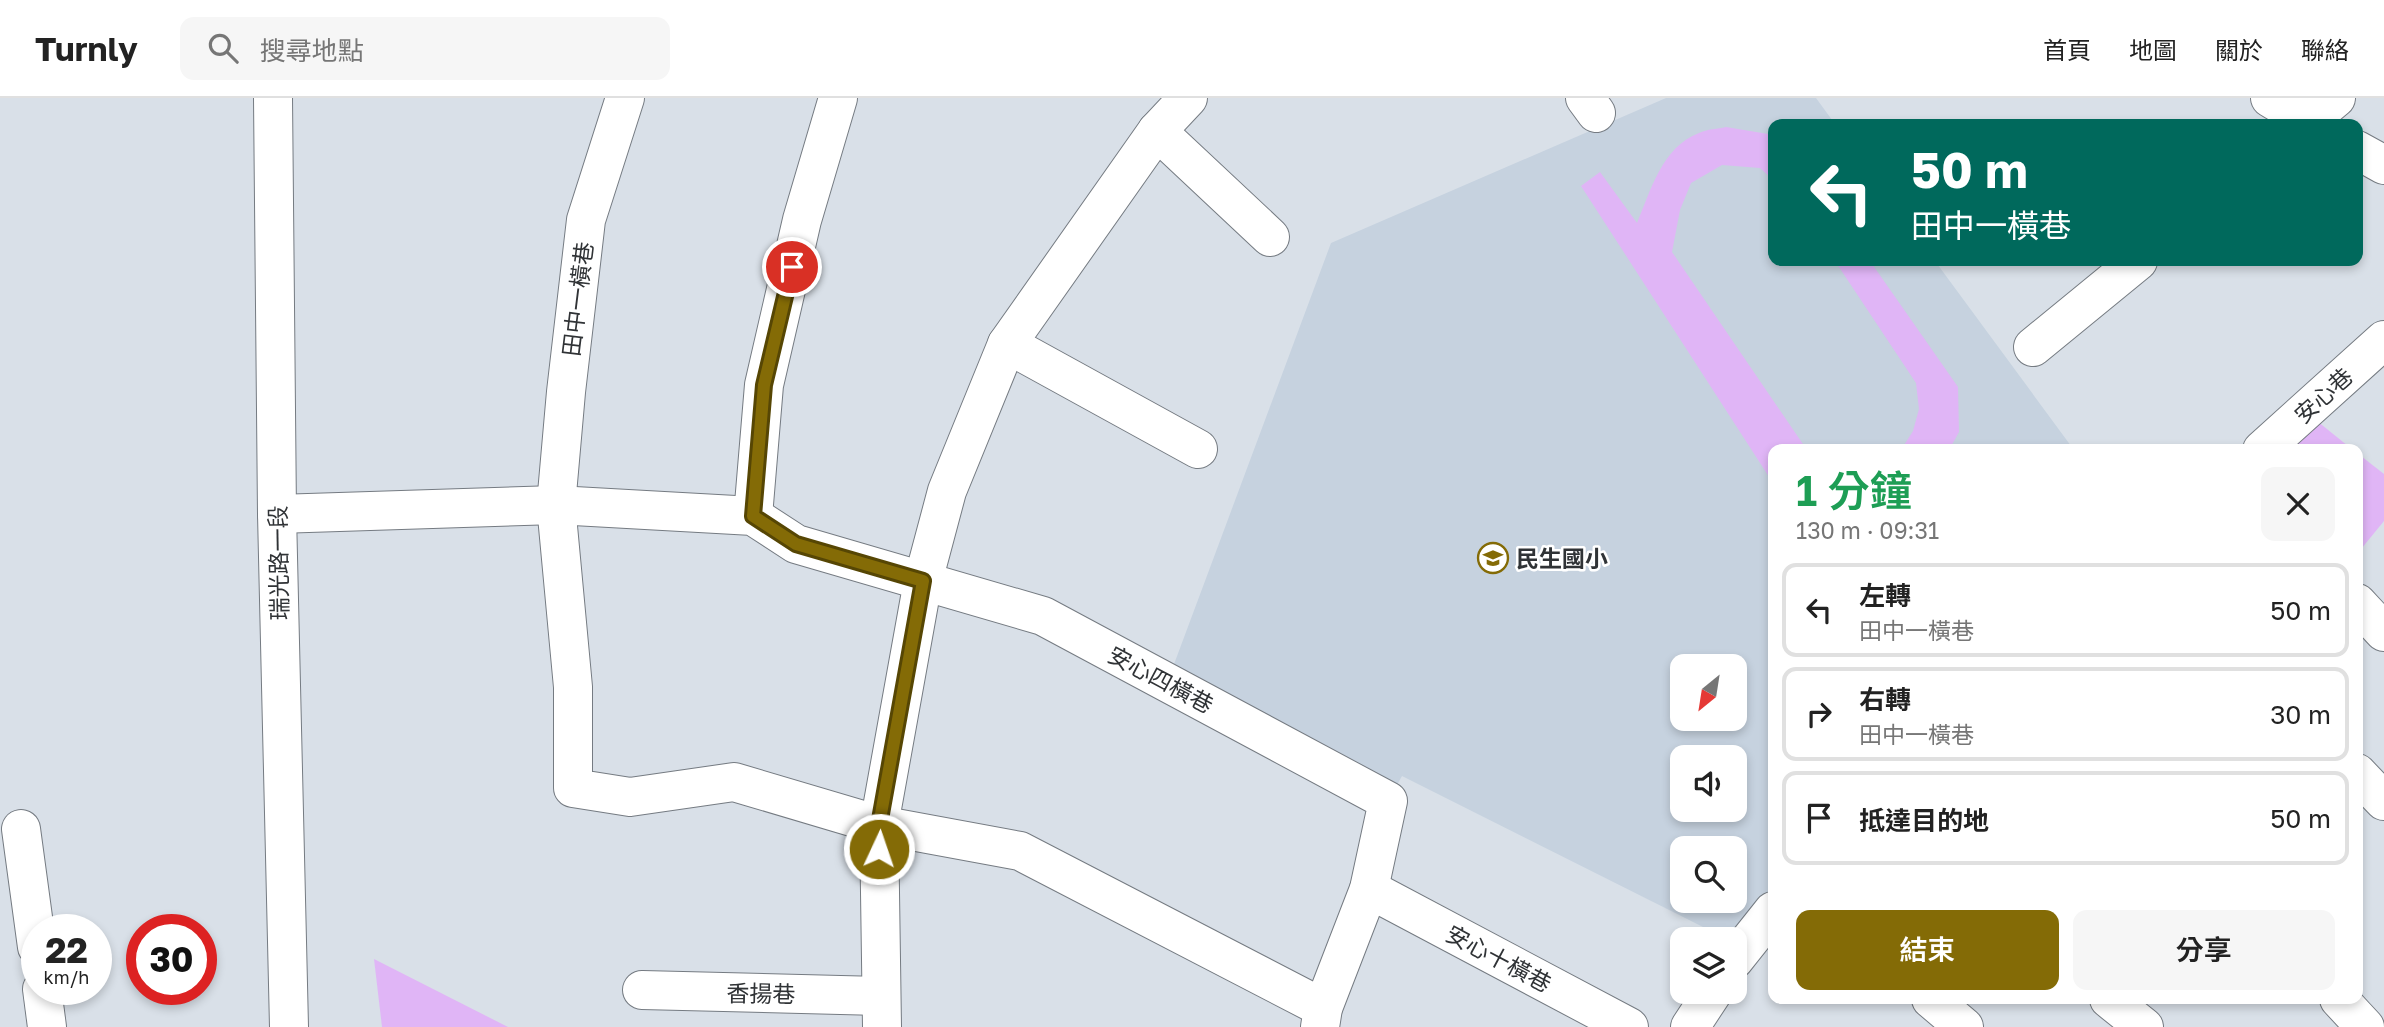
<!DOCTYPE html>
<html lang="zh-TW">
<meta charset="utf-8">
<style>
:root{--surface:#fff;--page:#f6f6f6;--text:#222;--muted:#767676;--line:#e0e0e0;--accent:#846b06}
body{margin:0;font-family:"Golos Text","Noto Sans TC",sans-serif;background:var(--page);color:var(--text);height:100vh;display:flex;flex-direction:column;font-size:26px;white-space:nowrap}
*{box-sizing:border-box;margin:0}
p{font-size:23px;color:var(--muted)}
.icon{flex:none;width:38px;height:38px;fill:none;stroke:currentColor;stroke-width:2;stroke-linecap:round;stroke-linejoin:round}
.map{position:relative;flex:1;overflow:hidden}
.details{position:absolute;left:1768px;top:346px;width:595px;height:560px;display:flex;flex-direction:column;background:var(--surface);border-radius:14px;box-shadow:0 4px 10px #0003}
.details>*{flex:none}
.top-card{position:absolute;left:1768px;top:21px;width:595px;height:147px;border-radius:14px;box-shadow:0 4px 10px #0003;background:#00695c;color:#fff;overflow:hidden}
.needle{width:46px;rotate:210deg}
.buttons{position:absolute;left:1670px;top:556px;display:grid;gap:14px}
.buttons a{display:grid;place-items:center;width:77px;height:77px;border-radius:14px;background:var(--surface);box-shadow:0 4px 10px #0003;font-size:35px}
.speed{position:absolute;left:21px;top:816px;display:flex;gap:14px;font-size:35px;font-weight:700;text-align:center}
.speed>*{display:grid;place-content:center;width:91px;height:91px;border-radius:50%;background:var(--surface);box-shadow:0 4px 10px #0003;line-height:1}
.speed small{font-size:18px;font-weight:400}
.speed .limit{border:10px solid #d22;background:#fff;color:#111}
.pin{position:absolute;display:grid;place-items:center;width:60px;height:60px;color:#fff;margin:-30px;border:4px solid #fff;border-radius:50%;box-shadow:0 2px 7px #0007}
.me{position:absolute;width:77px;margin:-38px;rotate:3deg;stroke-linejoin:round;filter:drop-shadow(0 0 5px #0008)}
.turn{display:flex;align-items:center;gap:24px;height:147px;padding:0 28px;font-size:32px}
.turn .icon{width:91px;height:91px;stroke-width:2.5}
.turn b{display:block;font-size:49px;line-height:60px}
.round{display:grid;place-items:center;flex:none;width:74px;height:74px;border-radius:14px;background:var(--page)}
.head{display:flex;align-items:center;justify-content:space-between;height:119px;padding:0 28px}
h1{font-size:42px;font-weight:600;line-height:52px;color:#1e9e55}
.button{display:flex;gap:14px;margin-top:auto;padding:14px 28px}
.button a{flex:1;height:80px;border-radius:14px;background:var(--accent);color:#fff;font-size:28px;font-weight:600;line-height:80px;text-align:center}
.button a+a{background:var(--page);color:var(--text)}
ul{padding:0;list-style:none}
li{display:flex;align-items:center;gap:21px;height:94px;margin:0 14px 10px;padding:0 14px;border:4px solid var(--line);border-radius:14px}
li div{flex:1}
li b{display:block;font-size:26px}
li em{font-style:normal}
header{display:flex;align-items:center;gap:42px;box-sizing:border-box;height:98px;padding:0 35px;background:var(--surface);border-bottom:2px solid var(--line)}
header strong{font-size:33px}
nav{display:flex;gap:38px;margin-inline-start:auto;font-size:24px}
.search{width:490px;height:63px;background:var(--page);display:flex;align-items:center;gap:18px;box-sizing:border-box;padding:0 24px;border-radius:14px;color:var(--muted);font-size:26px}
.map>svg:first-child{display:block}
</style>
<header>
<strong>Turnly</strong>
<div class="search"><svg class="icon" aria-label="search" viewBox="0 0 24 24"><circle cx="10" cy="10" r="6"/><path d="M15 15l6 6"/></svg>搜尋地點</div>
<nav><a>首頁</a><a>地圖</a><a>關於</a><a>聯絡</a></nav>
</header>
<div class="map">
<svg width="2384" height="929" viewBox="0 0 2384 929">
<rect width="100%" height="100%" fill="#d9e0e8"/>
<path fill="#c6d2df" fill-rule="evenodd" d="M 1666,0 L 1816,0 L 1835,26 L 1773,26 L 1773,163 L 1935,163 L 2074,352 L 1773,352 L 1773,813 L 1729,842 L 1402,678 L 1388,703 L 1167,585 L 1331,145 ZM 1682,569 L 1734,569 L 1734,621 L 1682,621 ZM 1682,660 L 1734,660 L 1734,712 L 1682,712 ZM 1682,751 L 1734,751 L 1734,803 L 1682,803 Z"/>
<g fill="#e0b5f6">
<path d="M 1726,29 L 1768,36 L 1773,41 L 1773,82 L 1760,70 L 1722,67 L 1691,85 L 1680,112 L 1672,154 L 1807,352 L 1773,352 L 1773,385 L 1581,88 L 1600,74 L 1637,125 C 1651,92 1662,49 1699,35 C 1707,31 1718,31 1726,29 Z"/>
<path d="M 1835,163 L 1870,163 L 1958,289 L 1959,334 L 1949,352 L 1901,352 L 1913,333 L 1919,311 L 1916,285 Z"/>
<path d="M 2317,323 L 2353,352 L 2285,352 Z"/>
<path d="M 2357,355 L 2384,376 L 2384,423 L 2357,456 Z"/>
<path d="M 374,861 L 508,929 L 382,929 Z"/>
</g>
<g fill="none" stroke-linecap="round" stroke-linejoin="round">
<g stroke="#757b82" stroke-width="40">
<g id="minor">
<path d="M 273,0 L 277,416 L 289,929"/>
<path d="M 625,0 L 586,122 L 566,294 L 556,407 L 573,589 L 573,690 L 630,699 L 734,684 L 879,727 L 1020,753 L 1323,910"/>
<path d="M 1585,0 L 1596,15"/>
<path d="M 2270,0 L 2313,26"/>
<path d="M 2305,26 L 2336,0"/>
<path d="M 1157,33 L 1270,139"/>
<path d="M 2357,52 L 2384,67"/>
<path d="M 1007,246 L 1198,351"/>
<path d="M 2033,249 L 2138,163"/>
<path d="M 2262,352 L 2384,242"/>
<path d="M 277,416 L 556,407 L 753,418 L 796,446 L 1043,518 L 1388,703 L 1369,791 L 1323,910 L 1320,929"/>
<path d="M 753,418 L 764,287 L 802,122 L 838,0"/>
<path d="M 2357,505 L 2384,534"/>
<path d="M 2357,675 L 2384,703"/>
<path d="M 21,731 L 37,849"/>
<path d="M 1369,791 L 1629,929"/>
<path d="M 1734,862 L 1773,813"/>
<path d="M 42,891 L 47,929"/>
<path d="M 642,892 L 880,898"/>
<path d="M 1931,901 L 1964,929"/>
<path d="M 2109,901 L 2144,929"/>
<path d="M 2339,901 L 2365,929"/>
<path d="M 882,929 L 879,727 L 923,483 L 947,393 L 1007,246 L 1157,33 L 1188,0"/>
<path d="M 1690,929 L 1713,894"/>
</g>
</g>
<use href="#minor" stroke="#fff" stroke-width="38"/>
</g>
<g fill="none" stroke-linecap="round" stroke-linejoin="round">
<g stroke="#564604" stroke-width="18">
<path id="route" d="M 792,169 L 764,287 L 753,418 L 796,446 L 923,483 L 879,727 L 879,751"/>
</g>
<use href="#route" stroke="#846b06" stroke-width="12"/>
</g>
<defs>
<g id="school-ring" transform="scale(1.575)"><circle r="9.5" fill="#fff" stroke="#846b06" stroke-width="1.5"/><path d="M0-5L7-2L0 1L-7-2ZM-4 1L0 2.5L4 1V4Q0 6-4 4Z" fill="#846b06"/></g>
</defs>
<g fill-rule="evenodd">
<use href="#school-ring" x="1493" y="460"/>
</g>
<g text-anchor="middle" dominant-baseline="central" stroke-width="5" stroke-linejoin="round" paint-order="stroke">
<g font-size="23" fill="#303336" stroke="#fff">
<text transform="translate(577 201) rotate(-83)">田中一橫巷</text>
<text transform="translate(2323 297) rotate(-42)">安心巷</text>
<text transform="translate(278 465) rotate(-91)">瑞光路一段</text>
<text transform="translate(1161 581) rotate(28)">安心四橫巷</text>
<text transform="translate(1499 860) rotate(28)">安心十橫巷</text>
<text transform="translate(761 895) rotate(1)">香揚巷</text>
</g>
<g font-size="23" font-weight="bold" fill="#303336" stroke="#fff" text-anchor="start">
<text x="1516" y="460">民生國小</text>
</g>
</g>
</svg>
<div class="buttons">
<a><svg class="needle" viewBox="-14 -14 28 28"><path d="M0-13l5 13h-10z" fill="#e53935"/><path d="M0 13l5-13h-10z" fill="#767676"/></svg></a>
<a><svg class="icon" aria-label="sound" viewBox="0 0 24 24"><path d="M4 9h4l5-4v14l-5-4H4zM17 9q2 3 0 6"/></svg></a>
<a><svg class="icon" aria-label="search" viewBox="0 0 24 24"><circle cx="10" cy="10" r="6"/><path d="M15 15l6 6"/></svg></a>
<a><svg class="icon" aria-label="layers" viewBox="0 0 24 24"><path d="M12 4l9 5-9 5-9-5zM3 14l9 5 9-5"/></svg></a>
</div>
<div class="speed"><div>22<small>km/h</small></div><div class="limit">30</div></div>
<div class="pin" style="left:792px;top:169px;background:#d93025"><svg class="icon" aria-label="arrive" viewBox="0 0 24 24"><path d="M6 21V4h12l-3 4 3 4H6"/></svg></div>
<svg class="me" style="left:879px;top:751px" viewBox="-20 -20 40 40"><circle r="17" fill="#846b06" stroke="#fff" stroke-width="3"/><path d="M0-11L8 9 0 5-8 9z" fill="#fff"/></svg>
<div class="top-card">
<div class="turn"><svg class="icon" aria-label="left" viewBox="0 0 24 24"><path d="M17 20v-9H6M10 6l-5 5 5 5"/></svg><div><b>50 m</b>田中一橫巷</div></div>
</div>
<section class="details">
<div class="head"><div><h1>1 分鐘</h1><p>130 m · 09:31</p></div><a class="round"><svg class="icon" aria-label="close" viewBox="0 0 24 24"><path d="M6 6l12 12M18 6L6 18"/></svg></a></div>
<ul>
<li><svg class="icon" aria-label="left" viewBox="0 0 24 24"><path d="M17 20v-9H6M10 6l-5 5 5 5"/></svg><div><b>左轉</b><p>田中一橫巷</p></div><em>50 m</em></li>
<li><svg class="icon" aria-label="right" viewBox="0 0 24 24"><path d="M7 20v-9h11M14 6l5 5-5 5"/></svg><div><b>右轉</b><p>田中一橫巷</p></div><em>30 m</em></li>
<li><svg class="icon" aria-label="arrive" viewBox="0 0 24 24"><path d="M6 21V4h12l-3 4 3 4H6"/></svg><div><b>抵達目的地</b></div><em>50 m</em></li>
</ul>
<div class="button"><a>結束</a><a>分享</a></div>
</section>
</div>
